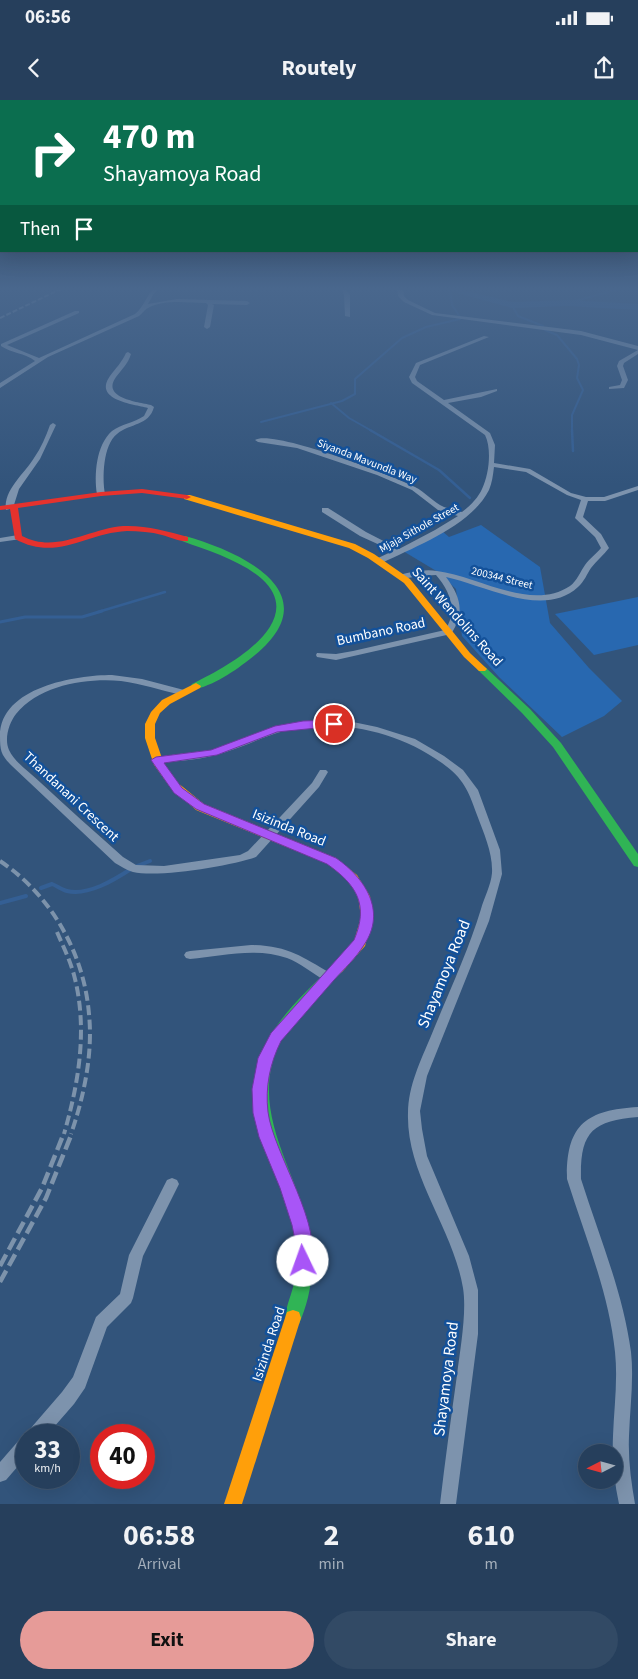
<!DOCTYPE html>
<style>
:root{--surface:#263f5c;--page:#324a65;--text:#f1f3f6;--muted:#a4afbb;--line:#425872;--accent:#e69b98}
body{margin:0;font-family:"Source Sans 3",sans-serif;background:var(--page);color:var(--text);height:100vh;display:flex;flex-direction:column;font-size:19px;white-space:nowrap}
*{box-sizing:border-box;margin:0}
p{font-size:16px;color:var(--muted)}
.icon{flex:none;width:28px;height:28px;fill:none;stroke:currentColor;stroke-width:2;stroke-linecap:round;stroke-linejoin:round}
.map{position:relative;height:1404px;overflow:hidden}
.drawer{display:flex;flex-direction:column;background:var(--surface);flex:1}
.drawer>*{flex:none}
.guide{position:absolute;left:0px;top:0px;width:639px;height:152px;box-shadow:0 5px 20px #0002,0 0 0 1px var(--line);background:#0b6e4f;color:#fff;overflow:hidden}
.needle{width:32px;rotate:264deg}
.tools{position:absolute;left:578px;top:1344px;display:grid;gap:10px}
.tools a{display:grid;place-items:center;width:45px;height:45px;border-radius:50%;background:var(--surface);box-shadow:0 5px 20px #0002,0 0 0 1px var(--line);font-size:25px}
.speed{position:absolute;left:15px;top:1324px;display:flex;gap:10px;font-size:25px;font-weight:700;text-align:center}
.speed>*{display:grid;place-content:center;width:65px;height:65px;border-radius:50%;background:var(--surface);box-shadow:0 5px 20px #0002,0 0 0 1px var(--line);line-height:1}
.speed small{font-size:12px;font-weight:400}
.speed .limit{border:8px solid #d22;background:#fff;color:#111}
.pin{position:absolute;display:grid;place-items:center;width:42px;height:42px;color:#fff;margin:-21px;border:2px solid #fff;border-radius:50%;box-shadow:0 1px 5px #0007}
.me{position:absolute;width:55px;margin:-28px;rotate:357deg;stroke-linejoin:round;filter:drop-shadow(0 0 4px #0008)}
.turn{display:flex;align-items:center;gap:18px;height:105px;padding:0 20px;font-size:22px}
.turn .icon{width:65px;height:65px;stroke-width:2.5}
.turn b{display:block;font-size:35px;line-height:42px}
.then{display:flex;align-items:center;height:48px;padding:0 20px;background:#0003;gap:10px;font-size:19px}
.eta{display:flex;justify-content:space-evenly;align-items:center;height:85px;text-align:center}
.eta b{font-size:30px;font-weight:700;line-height:35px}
.button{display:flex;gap:10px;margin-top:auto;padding:10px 20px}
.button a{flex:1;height:58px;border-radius:30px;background:var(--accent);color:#111;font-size:20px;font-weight:700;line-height:58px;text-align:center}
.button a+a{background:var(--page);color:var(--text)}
.status{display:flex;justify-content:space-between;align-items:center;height:35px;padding:0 25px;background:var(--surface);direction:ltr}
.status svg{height:14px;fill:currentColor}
header{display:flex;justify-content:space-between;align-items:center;height:65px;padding:0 20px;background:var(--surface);font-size:22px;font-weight:700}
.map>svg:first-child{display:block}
</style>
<div class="status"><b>06:56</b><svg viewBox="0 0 49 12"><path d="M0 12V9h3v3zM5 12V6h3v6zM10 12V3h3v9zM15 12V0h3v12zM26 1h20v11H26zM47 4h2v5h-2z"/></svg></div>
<header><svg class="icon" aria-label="back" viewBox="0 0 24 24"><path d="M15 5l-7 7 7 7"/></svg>Routely<svg class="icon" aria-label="share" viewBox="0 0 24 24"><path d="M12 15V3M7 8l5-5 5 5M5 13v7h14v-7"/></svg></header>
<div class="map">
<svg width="638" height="1404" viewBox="0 0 638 1404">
<rect width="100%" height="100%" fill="#32547b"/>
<g fill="#2868b0">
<path d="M 481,425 L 540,467 L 550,523 L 589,568 L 622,601 L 604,616 L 562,637 L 499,577 L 462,536 L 456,489 L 438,472 L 403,451 L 442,431 L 449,437 Z"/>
<path d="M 638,497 L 638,545 L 594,555 L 555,514 Z"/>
</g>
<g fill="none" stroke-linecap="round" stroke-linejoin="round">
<g stroke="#345f94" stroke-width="2">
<path d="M 450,190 L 452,205 L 460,217"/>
<path d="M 568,203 L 623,188"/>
<path d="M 512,205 L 518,216 L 543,226"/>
<path d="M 545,230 L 557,235 L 577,259 L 579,265 L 577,278 L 583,290 L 572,315 L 572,331"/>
<path d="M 331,303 L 349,318 L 372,331"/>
<path d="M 261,322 L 342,301 L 355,294 L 355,279 L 402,238 L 426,227 L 460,219"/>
</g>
<g stroke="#345f94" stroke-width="2.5">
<path d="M 370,330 L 439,370 L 470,398"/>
<path d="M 572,330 L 573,351"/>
<path d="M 98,512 L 165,492"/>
</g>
<path stroke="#345f94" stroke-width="3" d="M 0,522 L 25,517 L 82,517 L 102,511"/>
<g stroke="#345f94" stroke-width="4">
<path d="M 137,766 L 150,761"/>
<path d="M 41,788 L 52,784 C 57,786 62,790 67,791 C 88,796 114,780 131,769"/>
<path d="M 0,803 L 26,796"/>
</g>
<path fill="#345f94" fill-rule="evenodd" d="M 439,188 L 454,188 L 512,202 L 568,200 L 638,204 L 638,210 L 568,206 L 512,208 Z"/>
<g fill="#7d93ad" fill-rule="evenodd">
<path d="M 154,188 L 159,188 L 153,195 L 148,204 L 177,199 L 247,201 L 250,203 L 247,205 L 212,204 L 214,205 L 210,227 L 207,229 L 204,227 L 208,205 L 206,203 C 188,203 164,199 148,208 C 145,209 142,214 139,216 L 48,257 L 0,288 L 0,283 L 35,261 C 25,253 11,253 1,246 L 1,244 L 75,211 L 79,211 L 79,213 L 7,245 L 39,258 L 135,214 C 144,207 146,196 154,188 Z"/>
<path d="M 341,188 L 346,188 L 350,195 L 350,217 L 345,216 L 344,195 Z"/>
<path d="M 397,188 L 403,188 L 404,196 L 408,200 L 435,213 L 581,231 L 638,246 L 638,250 L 581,235 L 432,215 L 404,202 L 398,196 Z"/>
<path d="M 484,236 L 489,237 L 420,265 L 415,277 L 417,281 L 444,300 L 497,289 L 497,291 L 481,297 L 448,303 L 490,333 L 495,345 L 494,363 L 530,369 L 571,393 L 586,397 L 604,397 L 638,386 L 638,390 L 605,401 L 588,401 L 583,417 L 601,434 L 609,448 C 604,455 596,461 591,468 C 587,474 584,482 578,487 C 544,519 484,485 446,477 C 461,497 465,513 451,534 L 336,560 L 317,557 L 316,555 L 317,553 L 336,554 L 353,551 L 445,530 C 458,511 450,491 436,475 L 419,476 L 402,479 L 398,477 L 399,475 C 411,472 424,469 437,471 C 478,476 531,512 570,486 C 577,481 580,472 585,465 C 590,458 596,454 601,448 L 595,437 L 575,418 L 581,400 L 567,395 L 526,372 L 494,367 C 493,375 492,383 489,390 C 471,426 416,446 382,463 L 376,463 L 376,459 L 393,451 L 360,436 L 322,412 L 322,408 L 328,408 L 366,432 L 399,449 L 435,430 L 458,416 L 438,410 L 412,390 L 377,375 L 297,348 L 258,342 L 255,340 C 273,329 393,376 415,387 C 425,392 433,402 444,407 C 449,409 456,410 462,412 C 470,406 478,398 482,389 C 489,375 492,349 485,335 L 412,283 L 409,277 L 416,263 Z"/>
<path d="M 638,250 L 638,254 L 624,263 L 623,266 L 628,280 L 624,288 L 609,289 L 609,287 L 620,285 L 622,280 L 617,266 L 619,261 Z"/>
<path d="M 128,252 L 131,254 C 128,264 122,269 116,277 C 101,298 138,302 151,305 L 154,307 C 149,326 130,323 117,334 C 103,345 102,378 105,394 L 101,396 L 97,394 C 94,375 96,345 112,331 C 121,324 134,323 144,316 L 148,308 C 133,304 93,300 110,276 C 116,268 122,262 126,253 Z"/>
<path d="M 53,323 L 56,325 L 40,359 L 19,389 L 13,408 L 6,410 C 3,390 25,373 34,358 C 41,348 46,336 50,325 Z"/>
<path d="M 18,435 L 22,437 L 21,439 L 0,442 L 0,438 Z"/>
<path d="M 112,575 L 142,579 L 184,590 L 185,592 L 181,595 C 161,590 142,584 121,581 C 86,578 40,585 16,614 C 9,623 4,639 9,650 C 15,663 31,673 41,683 C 68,708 96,733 123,757 L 136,765 L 164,766 L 240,755 L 248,751 L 312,683 L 320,670 L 326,670 L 328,672 L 319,687 L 256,757 C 231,766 158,778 133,772 C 126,770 121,766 115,763 L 12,666 C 1,655 0,651 0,636 C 0,587 76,575 112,575 Z"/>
<path d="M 312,621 L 353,622 L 377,627 L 415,639 L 444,656 L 463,670 L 478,690 L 500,750 L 502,774 L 489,821 L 427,976 L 420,1011 L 422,1029 L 427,1056 L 469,1156 L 478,1190 L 478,1234 L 456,1404 L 440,1404 C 445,1361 451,1318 457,1275 C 460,1250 467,1212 463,1188 C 453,1128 406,1075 408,1013 C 408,986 421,960 431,936 C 448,894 468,852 481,809 C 484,798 491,785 492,773 C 493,753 484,734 477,715 C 468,690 464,679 442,663 C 404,636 360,624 314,626 C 278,628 257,642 226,652 C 203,660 179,661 156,663 L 151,660 L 156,657 L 212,650 L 270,628 Z"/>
<path d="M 251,845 C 289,846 300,856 332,874 L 334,877 L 332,880 L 328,881 L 324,880 C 312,873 300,863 287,858 C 256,847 221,856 190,859 L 186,858 L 184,855 L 186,852 L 190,851 Z"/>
<path d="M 638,1007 L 638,1017 C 592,1021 580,1032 581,1079 C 599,1136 623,1192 631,1252 C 634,1279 630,1308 629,1336 C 628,1359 631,1381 635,1404 L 619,1404 C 614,1381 612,1358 613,1336 C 614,1309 618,1280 615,1252 C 609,1193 585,1136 567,1079 C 566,1025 586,1010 638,1007 Z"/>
<path d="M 172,1078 L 177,1080 L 179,1084 L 143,1156 L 133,1198 L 131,1203 L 107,1227 L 85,1288 L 74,1304 L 47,1335 L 28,1335 L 30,1329 L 62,1292 L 73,1277 L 96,1217 L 120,1194 L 129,1155 L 167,1080 Z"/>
<path d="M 26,1337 L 26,1357 L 6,1380 L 0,1382 L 0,1362 L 20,1339 Z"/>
</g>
<g fill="#30b455" fill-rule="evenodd">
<path d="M 185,436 C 242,452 330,493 255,555 C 239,568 217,584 196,589 L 191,586 L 192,584 C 225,568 310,523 262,479 C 240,460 209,451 182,441 L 181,439 Z"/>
<path d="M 482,566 L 485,567 L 530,609 L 561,643 L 638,754 L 638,767 L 634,766 L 553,647 L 522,613 L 479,571 L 477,569 L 479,567 Z"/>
<path d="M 337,864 L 342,866 L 344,869 L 342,872 C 321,893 294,914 281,940 C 246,1010 297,1068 310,1134 C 316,1163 311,1197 299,1224 L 293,1226 L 287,1224 C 282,1213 292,1195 294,1183 C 296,1168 297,1153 295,1138 C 291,1109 277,1082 267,1054 C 235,962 269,927 332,866 Z"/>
</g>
<g fill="#ff9f0a" fill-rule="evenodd">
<path d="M 184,395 L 190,395 L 355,444 L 374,454 L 410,479 L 470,553 L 487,569 L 485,571 L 479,571 L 464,557 L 404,483 L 368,458 L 349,448 L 184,399 Z"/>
<path d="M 196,583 L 201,586 L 200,588 L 170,604 L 160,613 L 155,624 L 155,638 L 164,664 L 178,683 L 204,704 L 336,758 L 357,775 L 370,796 L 373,817 L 365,846 L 342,872 L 337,874 L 332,872 L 330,869 L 354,841 L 361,817 L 358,796 L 349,781 L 328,764 L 196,710 L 170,687 L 154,665 L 145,638 L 145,624 L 151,612 L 162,600 Z"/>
<path d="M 293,1210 L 299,1212 L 301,1218 L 242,1404 L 224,1404 L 285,1218 L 287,1212 Z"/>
</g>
<path fill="#e5322d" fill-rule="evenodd" d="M 142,389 L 187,395 L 191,397 L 187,399 L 142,393 L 101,396 L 18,408 L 22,436 C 56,454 88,429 123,426 C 145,425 167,431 188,437 L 188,441 C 180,442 170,437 162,435 C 151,432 139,431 127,431 C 85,433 57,462 15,439 L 10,409 L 0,410 L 0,406 L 101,392 Z"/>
<path stroke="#7d93ab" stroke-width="2" stroke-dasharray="5 2" stroke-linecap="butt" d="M 0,218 L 63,188"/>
<g stroke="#7d93ab" stroke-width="4" stroke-dasharray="10 4.5" stroke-linecap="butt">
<path d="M 0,761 C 51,795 84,853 89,914 C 93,954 84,996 71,1034"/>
<path d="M 57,832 C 63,846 70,860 74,875 C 88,928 79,982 64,1034"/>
</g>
<g stroke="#7d93ab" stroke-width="4.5" stroke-dasharray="13 5.5" stroke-linecap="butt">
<path d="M 0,1166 L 42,1088 L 64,1033"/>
<path d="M 0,1182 L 46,1098 L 72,1033"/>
</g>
</g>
<linearGradient id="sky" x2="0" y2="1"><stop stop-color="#1c2e44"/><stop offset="0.49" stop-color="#49678d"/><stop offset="1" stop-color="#49678d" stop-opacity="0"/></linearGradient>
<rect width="638" height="385" fill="url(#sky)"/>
<path fill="#a855f7" stroke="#6d37a1" d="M 334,620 L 337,621 L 339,624 L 337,626 L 277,632 L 217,655 L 164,663 L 182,688 L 204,704 L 336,758 C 365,778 387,811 364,845 C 356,858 344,869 334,880 C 316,900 299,921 281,941 C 270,963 265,987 268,1012 C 273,1053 326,1129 309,1166 L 303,1168 L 297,1166 L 295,1161 L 296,1145 L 292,1125 L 280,1088 L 259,1037 L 253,1013 L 252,989 L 258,958 L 271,933 L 354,840 C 369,805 357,785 327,764 L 196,709 L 174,693 L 151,660 L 156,657 L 211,650 L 275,626 L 303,621 Z"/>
<g text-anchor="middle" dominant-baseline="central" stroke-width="5" stroke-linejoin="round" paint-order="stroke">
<g font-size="11" fill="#fff" stroke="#13519a">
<text transform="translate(367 361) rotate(21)">Siyanda Mavundla Way</text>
<text transform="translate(419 428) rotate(-29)">Mjaja Sithole Street</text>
<text transform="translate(502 478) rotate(14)">200344 Street</text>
</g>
<g font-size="14" fill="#fff" stroke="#13519a">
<text transform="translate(457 517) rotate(48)">Saint Wendolins Road</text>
<text transform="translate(381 532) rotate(-12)">Bumbano Road</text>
<text transform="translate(71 697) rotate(43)">Thandanani Crescent</text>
<text transform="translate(289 728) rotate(22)">Isizinda Road</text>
<text transform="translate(269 1244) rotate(-72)">Isizinda Road</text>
</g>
<g font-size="16" fill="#fff" stroke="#13519a">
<text transform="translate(444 874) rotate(-68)">Shayamoya Road</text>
<text transform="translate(446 1279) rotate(-83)">Shayamoya Road</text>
</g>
</g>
</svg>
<div class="tools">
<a><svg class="needle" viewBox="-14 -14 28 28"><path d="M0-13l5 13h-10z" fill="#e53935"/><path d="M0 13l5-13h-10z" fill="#a4afbb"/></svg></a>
</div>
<div class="speed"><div>33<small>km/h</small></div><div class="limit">40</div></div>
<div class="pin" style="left:334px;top:624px;background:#d93025"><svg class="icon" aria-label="arrive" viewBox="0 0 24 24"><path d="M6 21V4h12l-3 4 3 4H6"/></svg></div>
<svg class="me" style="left:303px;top:1161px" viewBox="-20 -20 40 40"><circle r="19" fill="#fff"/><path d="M0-13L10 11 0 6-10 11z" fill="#a855f7"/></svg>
<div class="guide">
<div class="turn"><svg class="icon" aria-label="right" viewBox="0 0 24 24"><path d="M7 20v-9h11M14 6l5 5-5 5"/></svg><div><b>470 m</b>Shayamoya Road</div></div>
<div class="then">Then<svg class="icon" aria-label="arrive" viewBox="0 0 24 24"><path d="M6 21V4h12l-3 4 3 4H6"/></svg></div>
</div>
</div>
<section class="drawer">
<div class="eta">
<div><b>06:58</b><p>Arrival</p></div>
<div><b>2</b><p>min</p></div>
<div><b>610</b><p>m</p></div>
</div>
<div class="button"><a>Exit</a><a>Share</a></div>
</section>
